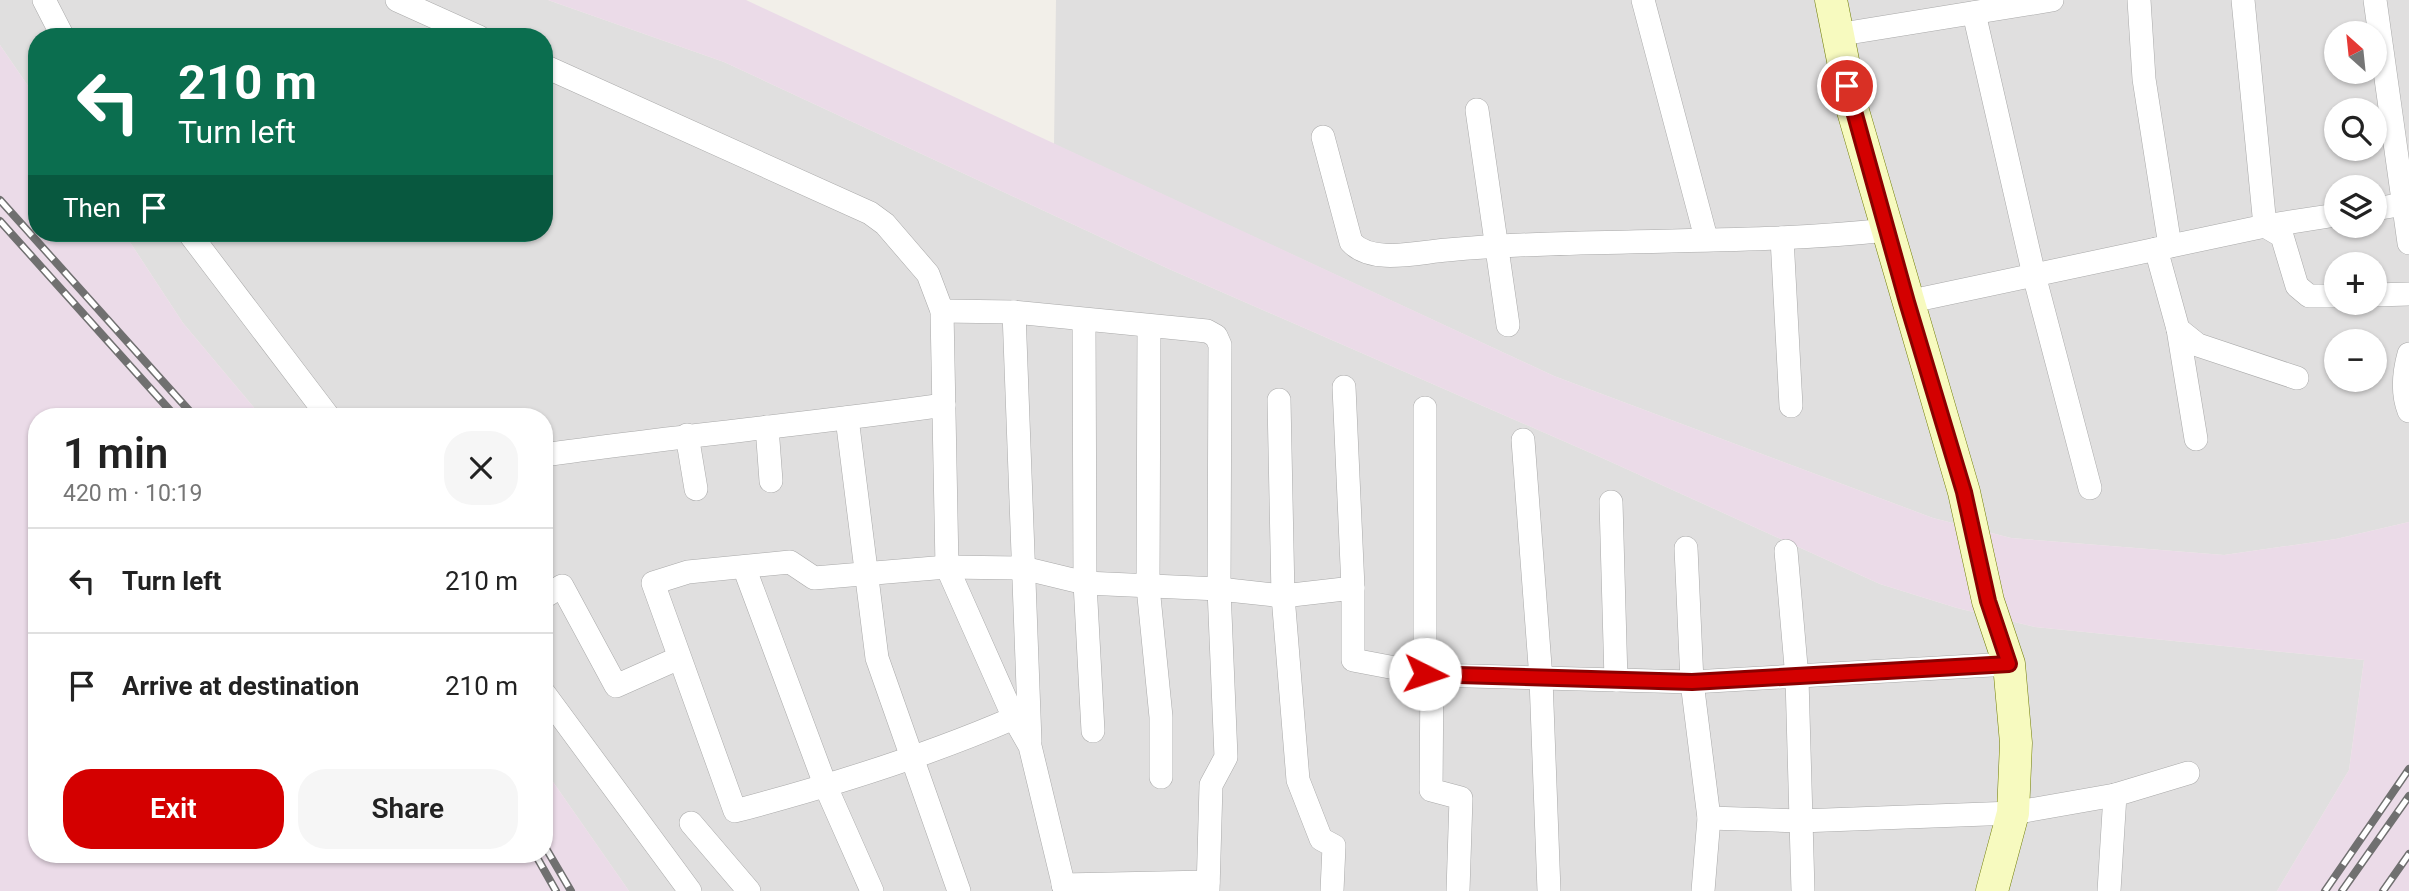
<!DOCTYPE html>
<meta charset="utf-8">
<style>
:root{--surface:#fff;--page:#f6f6f6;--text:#222;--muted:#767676;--line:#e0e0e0;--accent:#d40000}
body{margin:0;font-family:Roboto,sans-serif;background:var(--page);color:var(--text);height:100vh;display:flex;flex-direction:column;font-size:26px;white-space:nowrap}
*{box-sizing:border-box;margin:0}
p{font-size:23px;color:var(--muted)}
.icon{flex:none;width:38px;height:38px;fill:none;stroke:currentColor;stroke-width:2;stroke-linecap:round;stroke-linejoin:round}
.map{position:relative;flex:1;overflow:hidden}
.sheet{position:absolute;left:28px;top:408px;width:525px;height:455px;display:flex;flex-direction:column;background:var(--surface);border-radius:28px;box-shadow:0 2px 5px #0004}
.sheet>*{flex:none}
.banner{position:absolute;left:28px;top:28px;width:525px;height:214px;border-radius:28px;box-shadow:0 2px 5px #0004;background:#0b6e4f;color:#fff;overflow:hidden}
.needle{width:46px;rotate:333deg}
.controls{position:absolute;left:2324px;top:21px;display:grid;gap:14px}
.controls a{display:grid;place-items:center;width:63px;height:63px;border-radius:50%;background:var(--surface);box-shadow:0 2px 5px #0004;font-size:35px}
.pin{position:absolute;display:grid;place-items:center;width:60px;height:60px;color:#fff;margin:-30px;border:4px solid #fff;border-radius:50%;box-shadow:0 2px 7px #0007}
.me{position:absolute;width:77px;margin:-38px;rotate:94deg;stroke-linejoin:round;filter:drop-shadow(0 0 5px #0008)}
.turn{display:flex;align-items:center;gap:24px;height:147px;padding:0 35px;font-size:32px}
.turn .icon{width:91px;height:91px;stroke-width:2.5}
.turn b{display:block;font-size:49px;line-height:60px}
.then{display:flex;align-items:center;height:66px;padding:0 35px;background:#0003;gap:14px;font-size:26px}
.round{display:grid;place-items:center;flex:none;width:74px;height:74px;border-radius:28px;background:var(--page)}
.summary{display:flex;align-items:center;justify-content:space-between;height:119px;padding:0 35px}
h1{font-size:42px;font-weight:600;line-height:52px}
.primary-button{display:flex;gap:14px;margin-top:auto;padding:14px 35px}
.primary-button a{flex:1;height:80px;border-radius:28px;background:var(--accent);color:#fff;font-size:28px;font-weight:600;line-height:80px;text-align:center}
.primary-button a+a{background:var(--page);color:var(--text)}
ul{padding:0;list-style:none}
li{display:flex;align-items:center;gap:21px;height:105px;padding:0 35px;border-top:2px solid var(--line)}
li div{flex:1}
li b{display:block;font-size:26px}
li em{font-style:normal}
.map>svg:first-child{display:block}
</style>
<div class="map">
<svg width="2409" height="891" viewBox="0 0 2409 891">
<rect width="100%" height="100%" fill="#f2efe9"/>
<g fill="#e0dfdf" fill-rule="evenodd">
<path d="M 0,0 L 548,0 L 724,62 L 1169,269 L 1600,457 L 1880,584 L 1957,608 L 2035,627 L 2364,660 L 2349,770 L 2277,891 L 629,891 L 544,769 L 544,416 L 261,416 L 183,323 L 124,233 L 544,233 L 544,37 L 37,37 L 37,99 L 0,45 Z"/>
<path d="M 1056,0 L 2409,0 L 2409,522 L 2336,539 L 2224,555 L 2011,538 L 1933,518 L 1554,376 L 1054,144 ZM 2336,33 L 2375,33 L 2375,72 L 2336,72 ZM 2336,110 L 2375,110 L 2375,149 L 2336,149 ZM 2336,187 L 2375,187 L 2375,226 L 2336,226 ZM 2336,264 L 2375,264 L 2375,303 L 2336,303 ZM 2336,341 L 2375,341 L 2375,380 L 2336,380 Z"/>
</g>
<g fill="#ebdbe8">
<path d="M 548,0 L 746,0 L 1554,376 L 1933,518 L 2011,538 L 2224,555 L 2336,539 L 2409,522 L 2409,891 L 2277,891 L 2349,770 L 2364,660 L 2035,627 L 1957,608 L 1880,584 L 1600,457 L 1169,269 L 724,62 Z"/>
<path d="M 0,45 L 37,99 L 37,233 L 124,233 L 183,323 L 261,416 L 37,416 L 37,854 L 544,854 L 544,769 L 629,891 L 0,891 Z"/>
</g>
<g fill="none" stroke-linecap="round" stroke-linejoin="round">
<g stroke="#a9a9a9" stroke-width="24">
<g id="street">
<path d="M 44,0 L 63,37"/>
<path d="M 397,0 L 479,37"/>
<path d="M 1643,0 L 1706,238"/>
<path d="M 2139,0 L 2144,79 L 2170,246"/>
<path d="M 2243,0 L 2265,226 L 2282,236 L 2297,286 L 2309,296 L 2336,296"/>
<path d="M 2375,0 L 2409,243"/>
<path d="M 1974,13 L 2034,275 L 2090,488"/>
<path d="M 1836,35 L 2052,0"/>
<path d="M 544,66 L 870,213 L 885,224 L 928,274 L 942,311 L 947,567 L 1014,718 L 1030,746 L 1065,891"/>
<path d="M 1477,110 L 1508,325"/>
<path d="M 1323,137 L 1351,242 C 1372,265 1419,252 1447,250 C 1593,237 1741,246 1887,230"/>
<path d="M 2375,209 L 2404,204"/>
<path d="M 189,233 L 328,416"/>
<path d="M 1782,238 L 1791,406"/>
<path d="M 2156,249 L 2178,329 L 2198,345 L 2297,378"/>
<path d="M 2375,295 L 2409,294"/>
<path d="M 1907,302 L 2265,226 L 2336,215"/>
<path d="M 942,311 L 1014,312 L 1207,331 L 1216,336 L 1220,345 L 1219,589 L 1226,757 L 1211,785 L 1208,891"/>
<path d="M 1014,312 L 1030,742"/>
<path d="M 1084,321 L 1085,583 L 1093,731"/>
<path d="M 1149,326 L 1148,587 L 1161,717 L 1161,777"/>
<path d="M 2178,329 L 2196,439"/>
<path d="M 2409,354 C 2404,372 2402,393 2409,411"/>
<path d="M 1344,387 L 1353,588"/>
<path d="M 1279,400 L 1283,596 L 1298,780 L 1321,839 L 1334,846 L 1332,891"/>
<path d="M 1425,408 L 1425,674"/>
<path d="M 847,418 L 877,658 L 959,891"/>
<path d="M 767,427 L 771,481"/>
<path d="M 687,435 L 696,489"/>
<path d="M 1523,440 L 1541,679 L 1549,891"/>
<path d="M 544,455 C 677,436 811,424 944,405"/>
<path d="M 1611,502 L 1616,680"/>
<path d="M 1686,548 L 1692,682 L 1709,818 L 1703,891"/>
<path d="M 1786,551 L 1797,678 L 1803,891"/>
<path d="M 744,567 L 826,787 L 872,891"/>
<path d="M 544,597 L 562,586 L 616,686 L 679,658"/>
<path d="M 1432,675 L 1431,790 L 1461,798 L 1458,891"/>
<path d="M 544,693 L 690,891"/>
<path d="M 1014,718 C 924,757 830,786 735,811 L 653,583 L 688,572 L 790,562 L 814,578 L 947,567 L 1023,568 L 1085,583 L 1219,589 L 1283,596 L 1353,588 L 1353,660 L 1432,675 L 1692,682 L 2009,664"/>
<path d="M 1709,818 L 1800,821 L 2013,813 L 2115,795"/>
<path d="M 691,823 L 749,891"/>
<path d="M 1063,885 L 1208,882"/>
<path d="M 2109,891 L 2115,795 L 2188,773"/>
</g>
</g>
<g stroke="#707d05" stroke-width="33">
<path id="secondary" d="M 1831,0 L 1853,111 L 1964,492 L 1988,601 L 2009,664 L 2016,743 L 2013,813 L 1992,891"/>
</g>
<use href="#street" stroke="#fff" stroke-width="23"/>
<use href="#secondary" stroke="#f7fabf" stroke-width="32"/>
<g stroke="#707070" stroke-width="8">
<g id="rail">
<path d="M 0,200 L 194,416"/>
<path d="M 0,221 L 175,416"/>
<path d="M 544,845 L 571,891"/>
<path d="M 535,854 L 556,891"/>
<path d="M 2325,891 L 2409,769"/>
<path d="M 2342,891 L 2409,796"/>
<path d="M 2383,891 L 2409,854"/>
</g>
</g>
<use href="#rail" stroke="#fff" stroke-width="5" stroke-dasharray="16" stroke-linecap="butt"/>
</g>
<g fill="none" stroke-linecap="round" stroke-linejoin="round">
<g stroke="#8a0000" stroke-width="18">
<path id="route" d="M 1425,674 L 1692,682 L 2009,664 L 1988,601 L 1964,492 L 1907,302 L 1847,86"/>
</g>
<use href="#route" stroke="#d40000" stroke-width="12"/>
</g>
</svg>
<div class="controls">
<a><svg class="needle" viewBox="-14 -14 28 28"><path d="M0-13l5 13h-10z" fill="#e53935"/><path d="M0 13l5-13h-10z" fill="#767676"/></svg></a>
<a><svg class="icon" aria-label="search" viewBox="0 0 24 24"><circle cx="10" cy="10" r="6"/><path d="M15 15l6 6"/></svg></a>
<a><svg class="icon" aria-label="layers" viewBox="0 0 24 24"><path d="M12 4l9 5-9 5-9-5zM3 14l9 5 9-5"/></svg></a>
<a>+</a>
<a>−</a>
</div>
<div class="pin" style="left:1847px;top:86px;background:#d93025"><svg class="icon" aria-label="arrive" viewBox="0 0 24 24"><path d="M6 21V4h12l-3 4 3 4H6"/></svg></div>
<svg class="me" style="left:1425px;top:674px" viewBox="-20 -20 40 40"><circle r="19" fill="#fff"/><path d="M0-13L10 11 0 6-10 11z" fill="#d40000"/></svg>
<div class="banner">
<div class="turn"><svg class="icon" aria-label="left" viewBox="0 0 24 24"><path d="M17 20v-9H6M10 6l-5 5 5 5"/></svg><div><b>210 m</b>Turn left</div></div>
<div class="then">Then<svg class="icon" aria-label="arrive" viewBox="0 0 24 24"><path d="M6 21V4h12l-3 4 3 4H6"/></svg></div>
</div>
<section class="sheet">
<div class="summary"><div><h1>1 min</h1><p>420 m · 10:19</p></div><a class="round"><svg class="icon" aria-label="close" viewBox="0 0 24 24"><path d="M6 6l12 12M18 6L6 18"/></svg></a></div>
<ul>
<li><svg class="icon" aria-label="left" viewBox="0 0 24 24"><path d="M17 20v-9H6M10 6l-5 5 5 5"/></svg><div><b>Turn left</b></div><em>210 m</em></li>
<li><svg class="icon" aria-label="arrive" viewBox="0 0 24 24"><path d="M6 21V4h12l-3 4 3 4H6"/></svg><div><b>Arrive at destination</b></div><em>210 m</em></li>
</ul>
<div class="primary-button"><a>Exit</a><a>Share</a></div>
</section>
</div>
